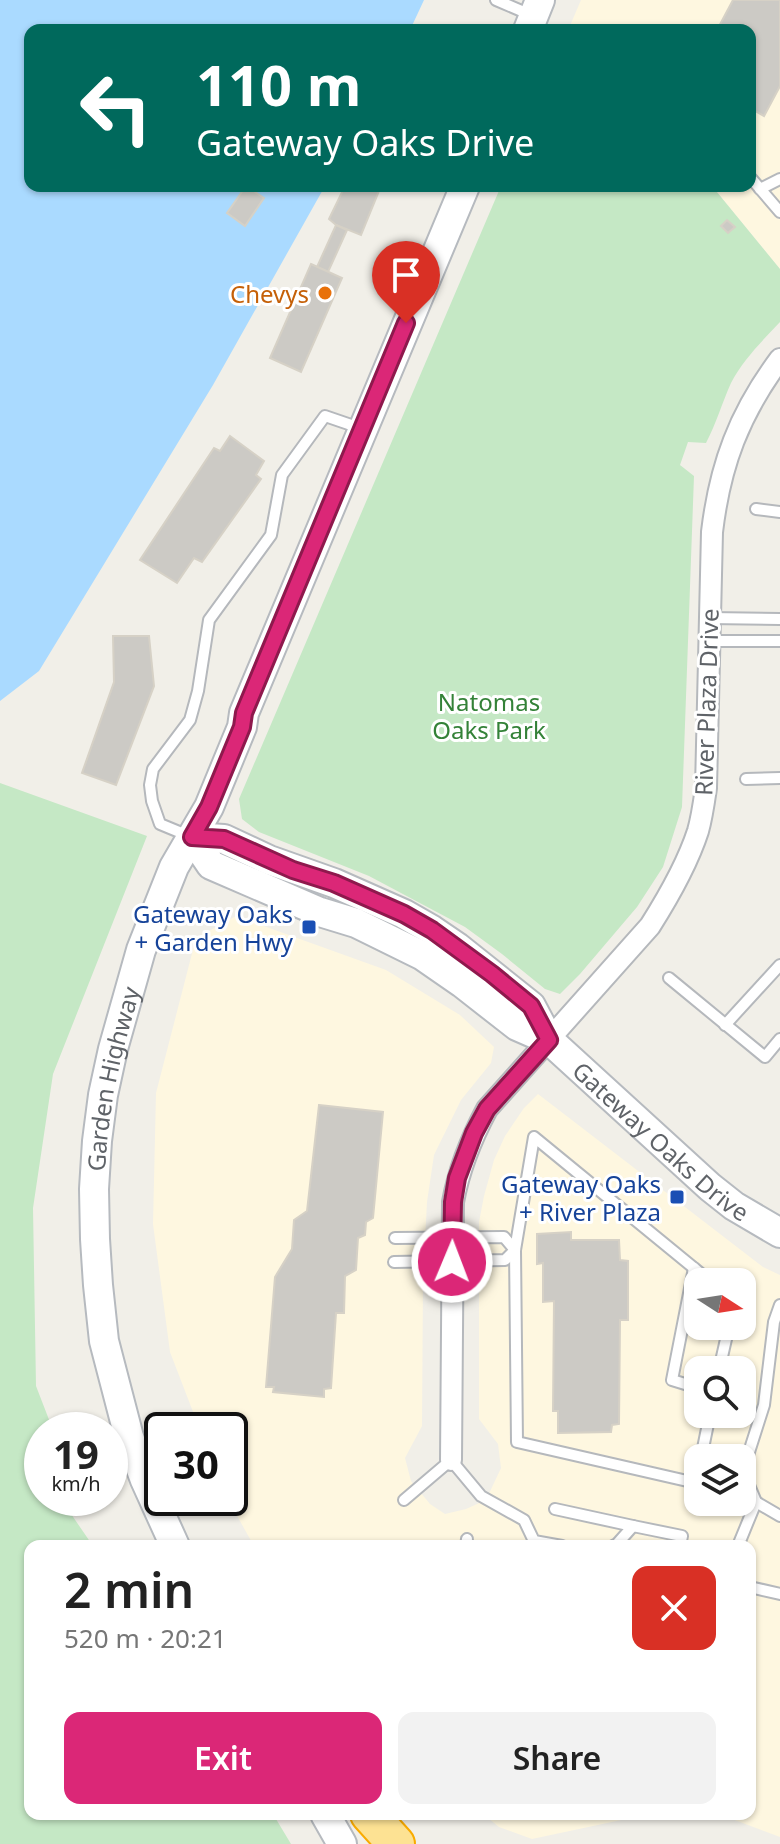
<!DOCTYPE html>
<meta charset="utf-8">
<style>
:root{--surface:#fff;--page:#f2f2f2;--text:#222;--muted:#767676;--accent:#db2777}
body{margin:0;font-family:"Noto Sans",sans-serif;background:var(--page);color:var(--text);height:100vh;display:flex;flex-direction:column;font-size:30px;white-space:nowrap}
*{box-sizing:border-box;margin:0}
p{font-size:26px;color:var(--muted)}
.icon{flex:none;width:44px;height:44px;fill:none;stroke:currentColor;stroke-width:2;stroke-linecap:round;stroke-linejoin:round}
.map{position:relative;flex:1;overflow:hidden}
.sheet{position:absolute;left:24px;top:1540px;width:732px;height:280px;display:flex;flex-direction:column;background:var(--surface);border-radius:16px;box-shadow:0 2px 6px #0004}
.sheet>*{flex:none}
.banner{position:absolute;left:24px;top:24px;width:732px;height:168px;border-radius:16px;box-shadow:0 2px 6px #0004;background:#00695c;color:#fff;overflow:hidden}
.needle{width:52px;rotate:102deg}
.controls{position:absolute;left:684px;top:1268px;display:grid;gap:16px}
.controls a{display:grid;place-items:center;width:72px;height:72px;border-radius:16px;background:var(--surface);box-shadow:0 2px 6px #0004;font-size:40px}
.speed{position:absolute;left:24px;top:1412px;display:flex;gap:16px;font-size:40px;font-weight:700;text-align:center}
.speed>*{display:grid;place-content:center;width:104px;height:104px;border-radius:50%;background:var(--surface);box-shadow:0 2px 6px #0004;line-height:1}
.speed small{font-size:20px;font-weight:400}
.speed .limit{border:4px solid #111;border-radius:12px;background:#fff;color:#111}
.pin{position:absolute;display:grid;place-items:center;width:68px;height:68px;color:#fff;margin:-82px -34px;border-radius:50% 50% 50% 0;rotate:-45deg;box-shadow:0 0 8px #0007}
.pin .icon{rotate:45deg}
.me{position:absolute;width:88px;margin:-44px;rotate:1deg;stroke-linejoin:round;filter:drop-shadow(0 0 6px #0008)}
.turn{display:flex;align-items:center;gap:28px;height:168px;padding:0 40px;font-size:36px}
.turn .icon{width:104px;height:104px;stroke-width:2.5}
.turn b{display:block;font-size:56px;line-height:68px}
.round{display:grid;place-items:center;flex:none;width:84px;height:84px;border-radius:16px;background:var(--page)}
.overview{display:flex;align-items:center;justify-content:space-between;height:136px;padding:0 40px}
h1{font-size:48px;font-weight:600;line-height:60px}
.button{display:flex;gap:16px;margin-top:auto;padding:16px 40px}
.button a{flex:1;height:92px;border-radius:16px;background:var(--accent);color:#fff;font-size:32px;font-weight:600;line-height:92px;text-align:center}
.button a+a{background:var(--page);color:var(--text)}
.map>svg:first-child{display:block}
</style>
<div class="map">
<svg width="780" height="1844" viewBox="0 0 780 1844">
<rect width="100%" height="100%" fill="#f1efe8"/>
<g fill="#fef7e0" fill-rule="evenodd">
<path d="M 581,0 L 780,0 L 780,269 L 712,186 L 750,186 L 750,30 L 574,30 L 569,28 Z"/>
<path d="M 236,916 L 386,970 L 460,1015 L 494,1047 L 491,1063 L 461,1100 L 434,1155 L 427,1202 L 423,1280 L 422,1426 L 405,1458 L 411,1481 L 430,1504 L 445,1514 L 466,1509 L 486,1500 L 501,1468 L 498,1444 L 479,1419 L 479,1222 L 484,1196 L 494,1160 L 505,1136 L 524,1108 L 538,1094 L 763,1267 L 780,1275 L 780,1837 L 732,1819 L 713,1814 L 750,1814 L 750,1546 L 254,1546 L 227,1498 L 230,1498 L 230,1430 L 200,1430 L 170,1352 L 153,1224 L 156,1093 L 196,938 ZM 698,1282 L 742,1282 L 742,1326 L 698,1326 ZM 698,1370 L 742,1370 L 742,1414 L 698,1414 ZM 698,1458 L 742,1458 L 742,1502 L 698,1502 Z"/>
<path d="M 483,1814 L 660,1814 L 640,1816 L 532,1839 L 499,1827 Z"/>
</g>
<g fill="#c5e8c5">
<path d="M 501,186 L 712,186 L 780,269 L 780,322 C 762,341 743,360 731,383 C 722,403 716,424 706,443 L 688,442 L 680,465 L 694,476 L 682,807 L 663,867 L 637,907 L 580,974 L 560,994 L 545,989 L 502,954 L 465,927 L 369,876 L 259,832 L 242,819 L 239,799 Z"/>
<path d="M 0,783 L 147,836 L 53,1074 L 33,1208 L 36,1386 L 53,1430 L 42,1430 L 42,1498 L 67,1498 L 69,1511 L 93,1546 L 30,1546 L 30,1814 L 273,1814 L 291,1844 L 0,1844 Z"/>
</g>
<path fill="#aadaff" d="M 0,0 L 424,0 L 410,30 L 30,30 L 30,186 L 325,186 L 213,385 L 39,671 L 0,701 Z"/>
<g fill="#cccac5" stroke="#d6d1c6" stroke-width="2">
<path d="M 733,0 L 780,0 L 780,86 L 764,116 L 750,108 L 750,30 L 717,30 Z"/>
<path d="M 246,186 L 264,198 L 245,226 L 227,213 Z"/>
<path d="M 345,186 L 381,186 L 361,235 L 336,225 L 329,219 Z"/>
<path d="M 727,220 L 735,227 L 728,233 L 721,226 Z"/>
<path d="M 336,225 L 347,230 L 328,272 L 317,267 Z"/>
<path d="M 311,264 L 342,278 L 301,372 L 270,358 Z"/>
<path d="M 230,436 L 264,461 L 256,475 L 261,479 L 202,562 L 194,558 L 177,583 L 140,560 L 214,448 L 220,451 Z"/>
<path d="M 113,636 L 149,636 L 154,686 L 116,785 L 82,773 L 114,682 Z"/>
<path d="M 319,1105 L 383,1112 L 373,1218 L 366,1222 L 365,1235 L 358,1238 L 356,1270 L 345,1276 L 344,1313 L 336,1313 L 331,1388 L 324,1389 L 324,1397 L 273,1392 L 274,1387 L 266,1387 L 275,1277 L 292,1249 L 294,1220 L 307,1211 Z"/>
<path d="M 571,1232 L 571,1240 L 619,1240 L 620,1260 L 628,1261 L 628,1320 L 620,1320 L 619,1424 L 612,1425 L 611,1432 L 558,1433 L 558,1411 L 553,1411 L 554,1301 L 543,1302 L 543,1263 L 537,1264 L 537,1234 Z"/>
</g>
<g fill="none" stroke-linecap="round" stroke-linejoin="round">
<g stroke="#b5b8bc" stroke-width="14">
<g id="lane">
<path d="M 496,0 L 531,15"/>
<path d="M 750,177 L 780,212"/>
<path d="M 760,189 L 780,179"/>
<path d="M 756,509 L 780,512"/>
<path d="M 709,618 L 780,619"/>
<path d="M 709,641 L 780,641"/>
<path d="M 746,779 L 780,778"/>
<path d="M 189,836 L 160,824 L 152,801 L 150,785 L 153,769 L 190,720 L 198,691 L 209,620 L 271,535 L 282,475 L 325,416 L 360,428"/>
<path d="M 669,978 L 765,1057 L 780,1039"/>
<path d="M 725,1025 L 780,965"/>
<path d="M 394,1262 L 505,1260 L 515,1250 L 504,1237 L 395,1238"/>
<path d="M 694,1268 L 672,1380 L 698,1388"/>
<path d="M 719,1370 L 729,1326"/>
<path d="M 701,1458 L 710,1414"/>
<path d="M 698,1472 L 696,1483 L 517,1442 L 515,1250 L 534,1137 L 711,1282"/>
<path d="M 404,1500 L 451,1460 L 481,1496 L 524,1520 L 534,1541 L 562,1546"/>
<path d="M 756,1502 L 743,1471 L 764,1405 L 774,1322 L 780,1305"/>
<path d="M 555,1509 L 633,1526"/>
<path d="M 466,1546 L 467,1539"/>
<path d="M 613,1546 L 617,1544 L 633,1526 L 682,1536 L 680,1546"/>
<path d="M 738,1546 L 756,1502 L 780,1516"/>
<path d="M 750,1587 L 780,1594"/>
</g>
</g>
<g stroke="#b5b8bc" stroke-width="24">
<path id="street" d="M 451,1460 L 453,1202 C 459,1169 471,1139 487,1109 L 650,926 C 669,896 687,865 698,831 C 702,817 704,802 706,788 L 712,532 C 720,465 739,414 780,359"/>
</g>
<g stroke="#b6babf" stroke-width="32">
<g id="secondary">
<path d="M 528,30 L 540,0"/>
<path id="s1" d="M 192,837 L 211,865 L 320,912 L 356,923 L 423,956 L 462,983 L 517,1026 L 549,1040 L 710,1187 L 734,1206 L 780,1233"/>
<path d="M 192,837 L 224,839 L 269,860 L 334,883 L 404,914 L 432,930 L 457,947 L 531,1006 L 549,1040"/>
<path id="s2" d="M 175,1546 L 145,1480 L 129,1437 L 104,1341 L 98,1285 L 95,1239 L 94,1189 L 97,1141 L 103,1095 L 113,1049 L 141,950 L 174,867 L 209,807 L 242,727 L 244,713 L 465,186"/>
<path d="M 325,1814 L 342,1844"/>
</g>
</g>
<g stroke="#f9ab00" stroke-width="40">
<path id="highway" d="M 369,1814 L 396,1844"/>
</g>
<use href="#lane" stroke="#fff" stroke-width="10"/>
<use href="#street" stroke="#fff" stroke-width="20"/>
<use href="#secondary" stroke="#fff" stroke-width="28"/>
<use href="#highway" stroke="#fde293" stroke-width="36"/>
</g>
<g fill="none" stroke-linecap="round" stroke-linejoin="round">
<g stroke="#8e194d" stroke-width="20">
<path id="route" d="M 406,323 L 244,713 L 242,727 L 209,807 L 192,837 L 224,839 L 293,870 L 334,883 L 404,914 L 432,930 L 492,974 L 531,1006 L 549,1040 L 487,1109 L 474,1133 L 457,1178 L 453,1202 L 452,1262"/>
</g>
<use href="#route" stroke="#db2777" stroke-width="14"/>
</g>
<circle fill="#e8710a" stroke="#fff" stroke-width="3" cx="325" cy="293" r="8"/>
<g fill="#1a4fb4" stroke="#fff" stroke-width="3">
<rect x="301" y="919" width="16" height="16" rx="4"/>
<rect x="669" y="1189" width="16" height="16" rx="4"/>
</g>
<g text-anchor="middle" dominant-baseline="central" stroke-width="6" stroke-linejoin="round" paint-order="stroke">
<g font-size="24" fill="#c56008" stroke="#fff" text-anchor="end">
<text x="309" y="293">Chevys</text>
</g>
<g font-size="24" fill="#348238" stroke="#fff">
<text x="489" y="701">Natomas<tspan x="489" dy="28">Oaks Park</tspan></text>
</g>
<g font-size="24" fill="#5f6368" stroke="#fff">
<text transform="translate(706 702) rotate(-88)">River Plaza Drive</text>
<text stroke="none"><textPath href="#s2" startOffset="482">Garden Highway</textPath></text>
<text stroke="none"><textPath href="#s1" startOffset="568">Gateway Oaks Drive</textPath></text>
</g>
<g font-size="24" fill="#164399" stroke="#fff" text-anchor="end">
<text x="293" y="913">Gateway Oaks<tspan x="293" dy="28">+ Garden Hwy</tspan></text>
<text x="661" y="1183">Gateway Oaks<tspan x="661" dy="28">+ River Plaza</tspan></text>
</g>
</g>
</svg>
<div class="controls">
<a><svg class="needle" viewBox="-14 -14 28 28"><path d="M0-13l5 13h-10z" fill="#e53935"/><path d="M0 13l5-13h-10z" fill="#767676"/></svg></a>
<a><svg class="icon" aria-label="search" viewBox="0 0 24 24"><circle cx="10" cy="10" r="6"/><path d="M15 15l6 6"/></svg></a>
<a><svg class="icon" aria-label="layers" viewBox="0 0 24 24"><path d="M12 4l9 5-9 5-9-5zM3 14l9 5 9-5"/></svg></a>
</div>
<div class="speed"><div>19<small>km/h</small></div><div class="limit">30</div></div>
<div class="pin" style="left:406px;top:323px;background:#d93025"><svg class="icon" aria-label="arrive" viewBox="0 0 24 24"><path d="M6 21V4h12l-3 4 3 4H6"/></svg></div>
<svg class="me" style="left:452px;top:1262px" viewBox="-20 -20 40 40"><circle r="17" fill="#db2777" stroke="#fff" stroke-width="3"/><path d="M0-11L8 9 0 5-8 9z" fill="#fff"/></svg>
<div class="banner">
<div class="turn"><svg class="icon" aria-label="left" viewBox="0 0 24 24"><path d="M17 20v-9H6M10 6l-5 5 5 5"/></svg><div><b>110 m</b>Gateway Oaks Drive</div></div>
</div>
<section class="sheet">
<div class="overview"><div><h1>2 min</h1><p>520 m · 20:21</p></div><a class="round" style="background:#d93025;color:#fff"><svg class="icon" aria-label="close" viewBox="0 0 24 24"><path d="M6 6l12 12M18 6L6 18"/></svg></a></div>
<div class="button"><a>Exit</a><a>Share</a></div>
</section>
</div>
